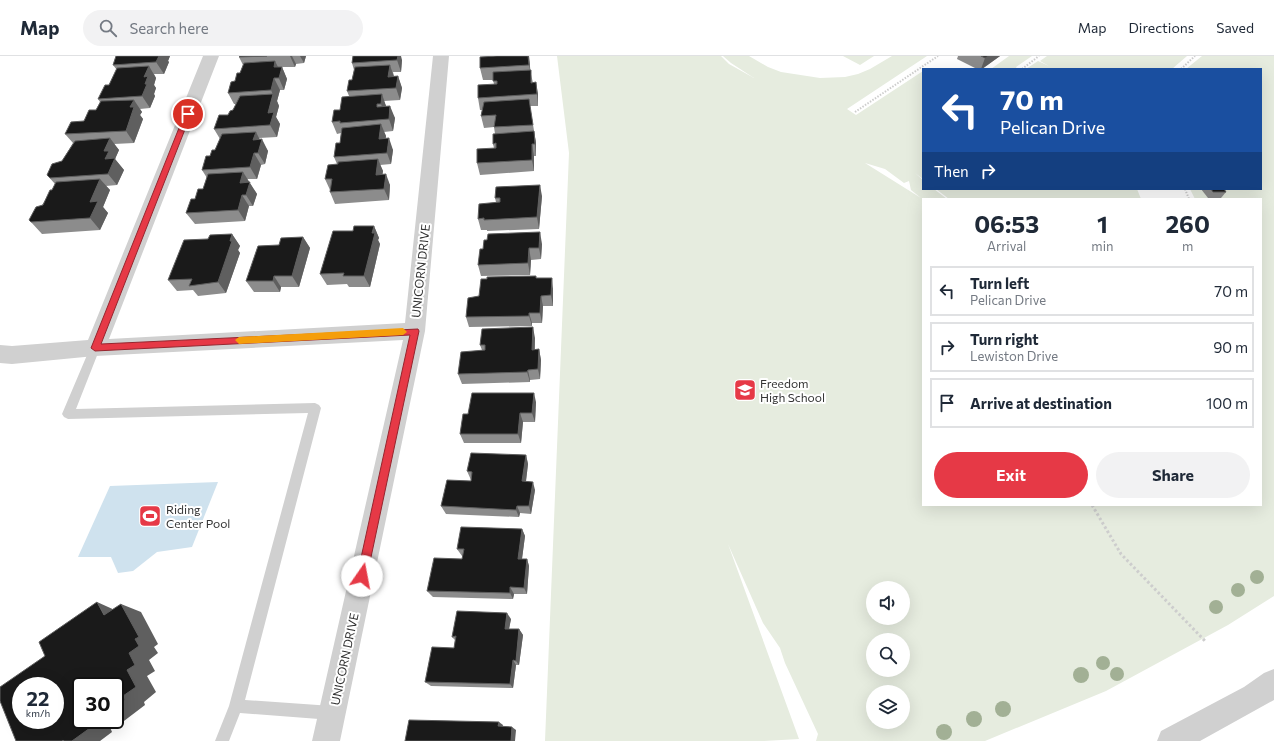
<!DOCTYPE html>
<style>
:root{--surface:#fff;--page:#f2f2f3;--text:#1f2937;--muted:#747a83;--line:#e0e1e3;--accent:#e63946}
body{margin:0;font-family:Commissioner,sans-serif;background:var(--page);color:var(--text);height:100vh;display:flex;flex-direction:column;font-size:15px;white-space:nowrap}
*{box-sizing:border-box;margin:0}
p{font-size:13px;color:var(--muted)}
.icon{flex:none;width:22px;height:22px;fill:none;stroke:currentColor;stroke-width:2;stroke-linecap:round;stroke-linejoin:round}
.map{position:relative;flex:1;overflow:hidden}
.details{position:absolute;left:922px;top:142px;width:340px;height:308px;display:flex;flex-direction:column;background:var(--surface);border-radius:0px;box-shadow:0 4px 16px #0002}
.details>*{flex:none}
.banner{position:absolute;left:922px;top:12px;width:340px;height:122px;border-radius:0px;box-shadow:0 4px 16px #0002;background:#1a4fa0;color:#fff;overflow:hidden}
.controls{position:absolute;left:866px;top:525px;display:grid;gap:8px}
.controls a{display:grid;place-items:center;width:44px;height:44px;border-radius:50%;background:var(--surface);box-shadow:0 4px 16px #0002;font-size:20px}
.speed{position:absolute;left:12px;top:621px;display:flex;gap:8px;font-size:20px;font-weight:700;text-align:center}
.speed>*{display:grid;place-content:center;width:52px;height:52px;border-radius:50%;background:var(--surface);box-shadow:0 4px 16px #0002;line-height:1}
.speed small{font-size:10px;font-weight:400}
.speed .limit{border:2px solid #111;border-radius:6px;background:#fff;color:#111}
.pin{position:absolute;display:grid;place-items:center;width:34px;height:34px;color:#fff;margin:-17px;border:2px solid #fff;border-radius:50%;box-shadow:0 1px 4px #0007}
.me{position:absolute;width:44px;margin:-22px;rotate:12deg;stroke-linejoin:round;filter:drop-shadow(0 0 3px #0008)}
.turn{display:flex;align-items:center;gap:14px;height:84px;padding:0 12px;font-size:18px}
.turn .icon{width:52px;height:52px;stroke-width:2.5}
.turn b{display:block;font-size:28px;line-height:34px}
.then{display:flex;align-items:center;height:38px;padding:0 12px;background:#0003;gap:8px;font-size:15px}
.eta{display:flex;justify-content:space-evenly;align-items:center;height:68px;text-align:center}
.eta b{font-size:24px;font-weight:700;line-height:28px}
.cta{display:flex;gap:8px;margin-top:auto;padding:8px 12px}
.cta a{flex:1;height:46px;border-radius:24px;background:var(--accent);color:#fff;font-size:16px;font-weight:700;line-height:46px;text-align:center}
.cta a+a{background:var(--page);color:var(--text)}
ul{padding:0;list-style:none}
li{display:flex;align-items:center;gap:12px;height:50px;margin:0 8px 6px;padding:0 4px;border:2px solid var(--line);border-radius:0px}
li div{flex:1}
li b{display:block;font-size:15px}
li em{font-style:normal}
header{display:flex;align-items:center;gap:24px;box-sizing:border-box;height:56px;padding:0 20px;background:var(--surface);border-bottom:1px solid var(--line)}
header strong{font-size:19px}
nav{display:flex;gap:22px;margin-inline-start:auto;font-size:14px}
.search{width:280px;height:36px;background:var(--page);display:flex;align-items:center;gap:10px;box-sizing:border-box;padding:0 14px;border-radius:22px;color:var(--muted);font-size:15px}
.map>svg:first-child{display:block}
</style>
<header>
<strong>Map</strong>
<div class="search"><svg class="icon" aria-label="search" viewBox="0 0 24 24"><circle cx="10" cy="10" r="6"/><path d="M15 15l6 6"/></svg>Search here</div>
<nav><a>Map</a><a>Directions</a><a>Saved</a></nav>
</header>
<div class="map">
<svg width="1274" height="685" viewBox="0 0 1274 685">
<rect width="100%" height="100%" fill="#fff"/>
<g fill="#e6ecdf" fill-rule="evenodd">
<path d="M 557,0 L 721,0 L 729,8 L 754,22 L 731,7 L 723,0 L 749,0 L 768,11 L 781,16 L 820,22 L 845,21 L 858,18 L 870,13 L 892,0 L 927,0 L 847,53 L 856,59 L 923,15 L 923,123 L 915,117 L 923,124 L 923,133 L 934,133 L 947,143 L 923,143 L 923,449 L 1261,449 L 1261,143 L 1195,143 L 1190,133 L 1261,133 L 1261,13 L 1186,13 L 1202,0 L 1274,0 L 1274,540 L 1228,569 L 1106,635 L 985,685 L 816,685 L 818,678 L 785,607 L 780,592 L 763,567 L 728,488 L 799,683 L 764,685 L 545,685 L 569,97 ZM 865,107 L 885,113 L 904,127 L 909,125 L 911,134 L 921,142 ZM 873,532 L 903,532 L 903,562 L 873,562 ZM 873,584 L 903,584 L 903,614 L 873,614 ZM 873,636 L 903,636 L 903,666 L 873,666 Z"/>
<path d="M 843,0 L 874,0 L 860,9 Z"/>
<path d="M 1009,0 L 1032,0 L 1016,11 L 1017,13 L 991,13 Z"/>
<path d="M 1047,0 L 1187,0 L 1172,13 L 1026,13 L 1038,5 L 1049,10 L 1040,5 Z"/>
<path d="M 936,133 L 1137,133 L 1141,143 L 949,143 Z"/>
</g>
<path fill="#cfe2ee" d="M 218,426 L 192,491 L 157,496 L 133,515 L 118,517 L 111,501 L 78,501 L 110,430 Z"/>
<g fill="none" stroke-linecap="round" stroke-linejoin="round">
<g stroke="#cdcdcd" stroke-width="2" stroke-dasharray="1.5 1.5" stroke-linecap="butt">
<path d="M 1022,13 L 1039,0"/>
<path d="M 1181,13 L 1195,0"/>
<path d="M 855,56 L 938,0"/>
<path d="M 1185,133 L 1189,143"/>
</g>
<path stroke="#cdcdcd" stroke-width="3" stroke-dasharray="2.5 2.5" stroke-linecap="butt" d="M 1092,449 L 1121,498 L 1206,586"/>
<path fill="#d0d0d0" fill-rule="evenodd" d="M 95,288 L 100,292 L 76,353 L 315,347 L 319,349 L 321,352 L 245,644 L 332,650 L 337,652 L 339,657 L 337,662 L 332,664 L 240,657 L 229,685 L 215,685 L 229,650 L 308,357 L 68,363 L 64,361 L 62,358 L 90,292 Z"/>
<path fill="#d0d0d0" fill-rule="evenodd" d="M 203,0 L 219,0 L 109,283 L 405,267 L 433,0 L 449,0 L 425,275 L 340,685 L 312,685 L 403,284 L 95,300 L 12,308 L 0,307 L 0,289 L 12,290 L 88,284 Z"/>
<path fill="#d0d0d0" fill-rule="evenodd" d="M 1274,613 L 1274,644 L 1200,685 L 1157,685 L 1161,675 L 1244,631 L 1264,617 Z"/>
</g>
<g fill="#a2b095">
<circle cx="1257" cy="521" r="7"/>
<circle cx="1238" cy="534" r="7"/>
<circle cx="1216" cy="551" r="7"/>
<circle cx="1103" cy="607" r="7"/>
<circle cx="1081" cy="619" r="8"/>
<circle cx="1117" cy="618" r="7"/>
<circle cx="1003" cy="653" r="8"/>
<circle cx="974" cy="663" r="8"/>
<circle cx="944" cy="676" r="8"/>
</g>
<g fill="#8c8c8c">
<path d="M 170,0 L 168,5 L 169,6 L 164,18 L 154,18 L 156,22 L 154,29 L 156,32 L 154,38 L 155,40 L 150,52 L 140,53 L 142,56 L 140,59 L 143,63 L 134,87 L 114,88 L 119,94 L 115,103 L 124,114 L 117,129 L 106,130 L 110,134 L 103,151 L 108,157 L 100,174 L 42,178 L 31,166 L 52,134 L 55,128 L 47,119 L 62,105 L 73,87 L 65,78 L 84,65 L 96,54 L 100,46 L 98,43 L 109,29 L 117,14 L 113,9 Z"/>
<path d="M 240,0 L 306,0 L 304,7 L 296,8 L 295,11 L 282,11 L 287,23 L 284,34 L 280,34 L 277,45 L 279,50 L 276,61 L 280,68 L 277,81 L 259,82 L 268,95 L 265,108 L 261,109 L 257,123 L 247,123 L 257,138 L 253,150 L 249,150 L 245,165 L 195,168 L 186,157 L 195,143 L 203,133 L 207,122 L 202,114 L 210,100 L 215,94 L 220,83 L 214,73 L 233,54 L 236,48 L 234,48 L 228,37 L 240,17 L 243,9 L 239,1 Z"/>
<path d="M 353,0 L 402,4 L 401,16 L 393,16 L 394,20 L 398,20 L 402,32 L 400,44 L 384,45 L 386,50 L 395,62 L 393,75 L 384,76 L 386,80 L 385,83 L 393,94 L 391,108 L 380,109 L 383,115 L 382,118 L 390,129 L 389,144 L 335,148 L 330,136 L 330,134 L 325,123 L 337,108 L 334,101 L 340,87 L 341,77 L 337,78 L 332,66 L 349,40 L 347,35 L 352,24 L 354,14 L 352,7 Z"/>
<path d="M 495,0 L 529,0 L 530,14 L 533,27 L 538,38 L 538,50 L 530,50 L 536,87 L 536,100 L 534,100 L 534,115 L 480,119 L 477,107 L 494,92 L 493,88 L 495,78 L 494,71 L 484,72 L 481,60 L 482,54 L 480,54 L 478,42 L 494,28 L 493,24 L 483,24 L 480,12 Z"/>
<path d="M 958,0 L 1000,0 L 982,13 L 977,13 L 957,3 Z"/>
<path d="M 1201,133 L 1224,133 L 1226,136 L 1221,142 L 1208,142 Z"/>
<path d="M 542,140 L 539,173 L 487,175 L 487,174 L 481,174 L 478,163 L 496,146 L 495,142 Z"/>
<path d="M 374,170 L 379,182 L 378,184 L 380,188 L 370,231 L 349,231 L 347,228 L 327,229 L 320,218 L 353,175 Z"/>
<path d="M 232,178 L 240,190 L 238,194 L 240,197 L 226,237 L 198,240 L 193,234 L 177,235 L 168,224 Z"/>
<path d="M 303,181 L 310,192 L 299,231 L 281,231 L 280,236 L 254,236 L 246,225 L 279,189 Z"/>
<path d="M 542,188 L 541,203 L 531,204 L 530,219 L 481,220 L 478,209 L 483,193 Z"/>
<path d="M 536,222 L 553,233 L 553,250 L 543,250 L 542,267 L 532,267 L 532,270 L 469,271 L 466,261 L 479,240 Z"/>
<path d="M 535,282 L 535,294 L 539,293 L 541,304 L 540,323 L 530,324 L 530,326 L 462,328 L 458,318 L 482,294 L 480,289 Z"/>
<path d="M 536,346 L 535,366 L 523,366 L 521,387 L 464,387 L 460,378 L 468,358 Z"/>
<path d="M 526,399 L 528,408 L 526,425 L 535,434 L 531,458 L 520,457 L 519,461 L 446,458 L 441,450 L 471,425 L 471,424 L 467,415 Z"/>
<path d="M 522,473 L 525,480 L 522,503 L 527,503 L 529,510 L 527,538 L 514,538 L 513,543 L 433,541 L 427,535 L 462,503 L 463,500 L 462,500 L 457,493 Z"/>
<path d="M 511,563 L 509,573 L 519,573 L 523,579 L 519,609 L 516,609 L 513,632 L 431,630 L 425,626 L 454,592 L 455,584 L 452,581 Z"/>
</g>
<g fill="#5f5f5f">
<path d="M 159,0 L 170,0 L 168,5 L 169,6 L 164,18 L 156,6 Z"/>
<path d="M 290,0 L 292,0 L 296,8 L 295,11 Z"/>
<path d="M 300,0 L 306,0 L 304,7 Z"/>
<path d="M 398,0 L 401,0 L 402,4 L 401,16 L 397,4 Z"/>
<path d="M 528,0 L 529,0 L 531,21 L 529,9 Z"/>
<path d="M 989,0 L 1000,0 L 982,13 L 981,13 L 985,2 Z"/>
<path d="M 275,5 L 280,15 L 282,11 L 287,23 L 284,34 L 274,11 Z"/>
<path d="M 390,9 L 394,21 L 388,21 Z"/>
<path d="M 149,10 L 156,22 L 154,29 L 156,32 L 154,38 L 155,40 L 150,52 L 142,40 L 145,28 L 144,21 Z"/>
<path d="M 398,20 L 402,32 L 400,44 L 396,32 Z"/>
<path d="M 274,22 L 280,34 L 277,45 L 279,50 L 276,61 L 280,68 L 277,81 L 270,69 L 268,57 L 273,39 L 271,34 Z"/>
<path d="M 536,26 L 538,38 L 538,50 Z"/>
<path d="M 382,38 L 386,50 L 385,60 L 381,48 Z"/>
<path d="M 134,44 L 142,56 L 140,59 L 143,63 L 134,87 L 126,75 L 130,51 Z"/>
<path d="M 390,50 L 395,62 L 393,75 L 389,63 Z"/>
<path d="M 381,68 L 386,80 L 384,95 L 379,83 Z"/>
<path d="M 534,75 L 536,87 L 536,100 L 535,88 Z"/>
<path d="M 256,76 L 261,86 L 262,83 L 268,95 L 265,108 L 258,97 L 253,84 Z"/>
<path d="M 110,82 L 119,94 L 115,103 L 124,114 L 117,129 L 108,118 L 104,95 Z"/>
<path d="M 389,82 L 393,94 L 391,108 L 387,97 Z"/>
<path d="M 532,88 L 534,100 L 534,115 L 532,104 Z"/>
<path d="M 254,97 L 261,109 L 257,123 L 250,111 Z"/>
<path d="M 378,103 L 383,115 L 381,130 L 376,119 Z"/>
<path d="M 243,116 L 257,138 L 253,150 L 246,139 L 240,127 Z"/>
<path d="M 386,118 L 390,129 L 389,144 L 384,133 Z"/>
<path d="M 100,123 L 110,134 L 103,151 L 108,157 L 100,174 L 90,162 L 90,146 Z"/>
<path d="M 540,129 L 542,140 L 539,173 L 537,161 Z"/>
<path d="M 242,139 L 249,150 L 245,165 L 238,154 Z"/>
<path d="M 374,170 L 379,182 L 378,184 L 380,188 L 370,231 L 364,220 Z"/>
<path d="M 540,176 L 542,188 L 541,203 L 539,192 Z"/>
<path d="M 232,178 L 240,190 L 238,194 L 240,197 L 226,237 L 218,226 L 230,185 Z"/>
<path d="M 303,181 L 310,192 L 299,231 L 292,220 Z"/>
<path d="M 529,192 L 531,204 L 530,219 L 528,207 Z"/>
<path d="M 274,220 L 281,231 L 280,236 L 273,225 Z"/>
<path d="M 552,222 L 553,233 L 553,250 L 551,239 Z"/>
<path d="M 541,240 L 543,250 L 542,267 L 540,257 Z"/>
<path d="M 529,257 L 532,267 L 532,270 L 529,260 Z"/>
<path d="M 533,271 L 535,282 L 534,304 L 532,294 Z"/>
<path d="M 539,293 L 541,304 L 540,323 L 538,313 Z"/>
<path d="M 528,314 L 530,324 L 530,326 L 527,316 Z"/>
<path d="M 534,337 L 536,346 L 535,366 L 532,357 Z"/>
<path d="M 520,357 L 523,366 L 521,387 L 518,378 Z"/>
<path d="M 526,399 L 528,408 L 525,433 L 522,425 Z"/>
<path d="M 533,426 L 535,434 L 531,458 L 529,450 Z"/>
<path d="M 517,450 L 520,457 L 519,461 L 516,454 Z"/>
<path d="M 522,473 L 525,480 L 521,510 L 518,503 Z"/>
<path d="M 527,503 L 529,510 L 527,538 L 524,532 Z"/>
<path d="M 510,531 L 514,538 L 513,543 L 510,537 Z"/>
<path d="M 97,546 L 117,555 L 104,559 Z"/>
<path d="M 121,548 L 141,556 L 158,588 L 154,591 L 158,597 L 149,604 L 155,615 L 147,620 L 156,636 L 144,646 L 145,649 L 120,668 L 114,667 L 110,671 L 112,676 L 100,685 L 72,685 L 87,667 L 91,664 L 115,664 L 115,651 L 123,640 L 127,614 L 129,597 L 135,583 Z"/>
<path d="M 507,557 L 511,563 L 508,578 L 505,573 Z"/>
<path d="M 519,573 L 523,579 L 519,609 L 516,605 Z"/>
<path d="M 513,604 L 516,609 L 513,632 L 510,628 Z"/>
<path d="M 499,666 L 503,669 L 502,673 L 498,670 Z"/>
<path d="M 512,671 L 516,674 L 515,685 L 511,685 Z"/>
</g>
<g fill="#1a1a1a" stroke="#5f5f5f" fill-rule="evenodd">
<path d="M 116,0 L 159,0 L 156,6 L 113,9 Z"/>
<path d="M 240,0 L 267,0 L 239,1 Z"/>
<path d="M 353,0 L 398,0 L 397,4 L 352,7 Z"/>
<path d="M 497,0 L 528,0 L 529,9 L 480,12 L 480,1 Z"/>
<path d="M 981,0 L 989,0 L 985,2 Z"/>
<path d="M 275,5 L 274,11 L 282,11 L 279,22 L 274,22 L 271,34 L 228,37 L 231,26 L 235,25 L 237,17 L 240,17 L 244,7 Z"/>
<path d="M 390,9 L 388,21 L 398,20 L 396,32 L 347,35 L 349,24 L 352,24 L 355,11 Z"/>
<path d="M 149,10 L 144,21 L 148,20 L 145,28 L 147,28 L 142,40 L 98,43 L 105,29 L 109,29 L 117,12 Z"/>
<path d="M 531,14 L 531,27 L 536,26 L 537,38 L 478,42 L 478,29 L 497,28 L 497,25 L 493,25 L 493,16 Z"/>
<path d="M 273,38 L 268,57 L 274,56 L 270,69 L 214,73 L 219,59 L 228,59 L 230,55 L 233,54 L 240,40 Z"/>
<path d="M 382,38 L 381,48 L 377,48 L 377,51 L 390,50 L 389,63 L 340,67 L 340,65 L 332,66 L 334,54 L 340,54 L 342,41 Z"/>
<path d="M 529,43 L 533,69 L 494,71 L 496,59 L 481,60 L 484,46 Z"/>
<path d="M 134,44 L 130,51 L 134,51 L 126,75 L 65,78 L 71,66 L 84,65 L 89,54 L 96,54 L 101,45 Z"/>
<path d="M 381,68 L 379,83 L 389,82 L 387,97 L 334,101 L 336,87 L 340,87 L 342,72 Z"/>
<path d="M 534,75 L 535,88 L 532,88 L 532,104 L 477,107 L 477,93 L 496,92 L 496,87 L 493,88 L 493,78 Z"/>
<path d="M 256,76 L 253,84 L 262,83 L 258,97 L 254,97 L 250,111 L 202,114 L 206,100 L 210,100 L 212,94 L 215,94 L 222,78 Z"/>
<path d="M 110,82 L 104,95 L 109,95 L 105,103 L 115,102 L 108,118 L 50,122 L 47,119 L 52,108 L 62,105 L 75,85 Z"/>
<path d="M 378,103 L 376,119 L 386,118 L 384,133 L 330,136 L 332,123 L 325,123 L 328,109 L 338,108 L 338,106 Z"/>
<path d="M 243,116 L 240,127 L 250,126 L 246,139 L 242,139 L 238,154 L 186,157 L 191,143 L 195,143 L 198,133 L 203,133 L 208,118 Z"/>
<path d="M 100,123 L 90,146 L 98,145 L 90,162 L 31,166 L 29,164 L 36,151 L 43,149 L 50,134 L 52,134 L 56,126 Z"/>
<path d="M 540,129 L 537,161 L 484,164 L 484,162 L 478,163 L 479,148 L 500,146 L 500,142 L 495,142 L 496,131 Z"/>
<path d="M 1211,133 L 1224,133 L 1226,136 L 1213,136 Z"/>
<path d="M 354,170 L 374,170 L 372,177 L 375,177 L 364,220 L 343,220 L 344,217 L 320,218 L 333,175 L 353,175 Z"/>
<path d="M 540,176 L 539,192 L 529,192 L 528,207 L 478,209 L 480,193 L 483,193 L 484,184 L 487,184 L 488,178 Z"/>
<path d="M 232,178 L 230,185 L 232,185 L 218,226 L 189,230 L 192,223 L 168,224 L 184,184 L 208,183 L 210,179 Z"/>
<path d="M 303,181 L 292,220 L 274,220 L 273,225 L 246,225 L 258,190 L 279,189 L 281,182 Z"/>
<path d="M 536,220 L 536,222 L 552,222 L 551,239 L 541,240 L 540,257 L 529,257 L 529,260 L 466,261 L 468,242 L 479,240 L 481,223 L 487,223 L 487,221 Z"/>
<path d="M 533,271 L 532,294 L 539,293 L 538,313 L 528,314 L 527,316 L 458,318 L 461,296 L 485,294 L 485,289 L 480,289 L 482,273 Z"/>
<path d="M 472,337 L 534,337 L 532,357 L 520,357 L 518,378 L 460,378 L 463,358 L 468,358 Z"/>
<path d="M 471,397 L 526,399 L 522,425 L 533,426 L 529,450 L 517,450 L 516,454 L 441,450 L 447,424 L 471,425 L 472,416 L 467,415 Z"/>
<path d="M 461,471 L 522,473 L 518,503 L 527,503 L 524,532 L 510,531 L 510,537 L 427,535 L 434,502 L 462,503 L 464,493 L 457,493 Z"/>
<path d="M 97,546 L 104,559 L 121,548 L 139,581 L 135,583 L 139,590 L 129,597 L 135,609 L 127,614 L 136,631 L 123,640 L 125,644 L 115,651 L 115,630 L 81,630 L 81,664 L 91,664 L 87,667 L 90,672 L 72,685 L 64,685 L 63,684 L 62,685 L 16,685 L 0,645 L 0,631 L 45,600 L 39,586 ZM 21,630 L 55,630 L 55,664 L 21,664 Z"/>
<path d="M 457,555 L 507,557 L 505,573 L 519,573 L 516,605 L 513,604 L 510,628 L 425,626 L 432,591 L 454,592 L 456,580 L 452,581 Z"/>
<path d="M 409,664 L 499,666 L 498,670 L 512,671 L 511,685 L 405,685 Z"/>
</g>
<path fill="#e63946" stroke="#96252e" d="M 185,57 L 191,58 L 101,288 L 418,273 L 419,275 L 367,520 L 366,523 L 362,525 L 358,523 L 357,520 L 410,279 L 95,295 L 91,292 Z"/>
<path fill="#f59e0b" d="M 403,272 L 407,276 L 403,279 L 239,288 L 235,284 L 239,281 Z"/>
<defs>
<g id="school-square" transform="scale(1.15)"><rect x="-9" y="-9" width="18" height="18" rx="4" fill="#e63946" stroke="#fff"/><path d="M0-5L7-2L0 1L-7-2ZM-4 1L0 2.5L4 1V4Q0 6-4 4Z" fill="#fff"/></g>
<g id="stadium-square" transform="scale(1.15)"><rect x="-9" y="-9" width="18" height="18" rx="4" fill="#e63946" stroke="#fff"/><path d="M0-5a6.5 5 0 1 0 0 10a6.5 5 0 1 0 0-10ZM-3.5-1.8h7v3.6h-7Z" fill="#fff"/></g>
</defs>
<g fill-rule="evenodd">
<use href="#school-square" x="745" y="334"/>
<use href="#stadium-square" x="150" y="460"/>
</g>
<g text-anchor="middle" dominant-baseline="central" stroke-width="4" stroke-linejoin="round" paint-order="stroke">
<g font-size="12" fill="#333" stroke="#fff">
<text transform="translate(420 215) rotate(-84)">UNICORN DRIVE</text>
<text transform="translate(344 603) rotate(-78)">UNICORN DRIVE</text>
</g>
<g font-size="12" fill="#333" stroke="#fff" text-anchor="start">
<text x="760" y="327">Freedom<tspan x="760" dy="14">High School</tspan></text>
<text x="166" y="453">Riding<tspan x="166" dy="14">Center Pool</tspan></text>
</g>
</g>
</svg>
<div class="controls">
<a><svg class="icon" aria-label="sound" viewBox="0 0 24 24"><path d="M4 9h4l5-4v14l-5-4H4zM17 9q2 3 0 6"/></svg></a>
<a><svg class="icon" aria-label="search" viewBox="0 0 24 24"><circle cx="10" cy="10" r="6"/><path d="M15 15l6 6"/></svg></a>
<a><svg class="icon" aria-label="layers" viewBox="0 0 24 24"><path d="M12 4l9 5-9 5-9-5zM3 14l9 5 9-5"/></svg></a>
</div>
<div class="speed"><div>22<small>km/h</small></div><div class="limit">30</div></div>
<div class="pin" style="left:188px;top:58px;background:#d93025"><svg class="icon" aria-label="arrive" viewBox="0 0 24 24"><path d="M6 21V4h12l-3 4 3 4H6"/></svg></div>
<svg class="me" style="left:362px;top:520px" viewBox="-20 -20 40 40"><circle r="19" fill="#fff"/><path d="M0-13L10 11 0 6-10 11z" fill="#e63946"/></svg>
<div class="banner">
<div class="turn"><svg class="icon" aria-label="left" viewBox="0 0 24 24"><path d="M17 20v-9H6M10 6l-5 5 5 5"/></svg><div><b>70 m</b>Pelican Drive</div></div>
<div class="then">Then<svg class="icon" aria-label="right" viewBox="0 0 24 24"><path d="M7 20v-9h11M14 6l5 5-5 5"/></svg></div>
</div>
<section class="details">
<div class="eta">
<div><b>06:53</b><p>Arrival</p></div>
<div><b>1</b><p>min</p></div>
<div><b>260</b><p>m</p></div>
</div>
<ul>
<li><svg class="icon" aria-label="left" viewBox="0 0 24 24"><path d="M17 20v-9H6M10 6l-5 5 5 5"/></svg><div><b>Turn left</b><p>Pelican Drive</p></div><em>70 m</em></li>
<li><svg class="icon" aria-label="right" viewBox="0 0 24 24"><path d="M7 20v-9h11M14 6l5 5-5 5"/></svg><div><b>Turn right</b><p>Lewiston Drive</p></div><em>90 m</em></li>
<li><svg class="icon" aria-label="arrive" viewBox="0 0 24 24"><path d="M6 21V4h12l-3 4 3 4H6"/></svg><div><b>Arrive at destination</b></div><em>100 m</em></li>
</ul>
<div class="cta"><a>Exit</a><a>Share</a></div>
</section>
</div>
